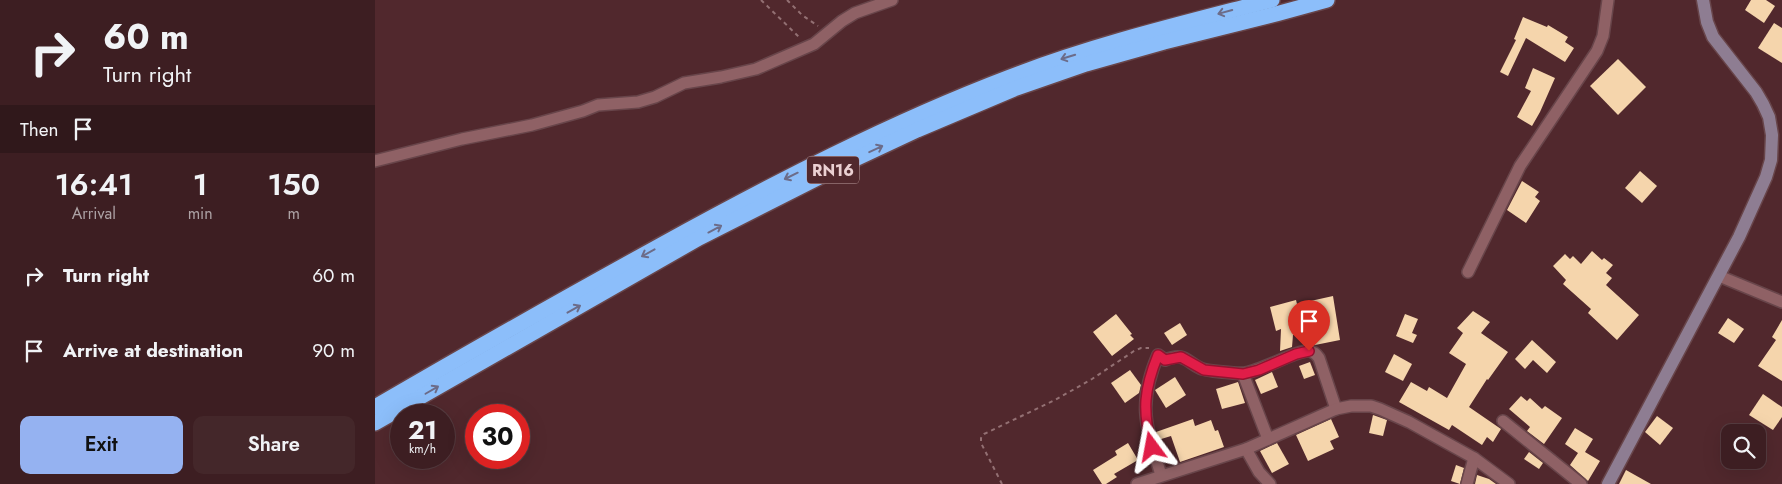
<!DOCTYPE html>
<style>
:root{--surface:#3d1e22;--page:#44272a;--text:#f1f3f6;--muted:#ada2a5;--line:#563c40;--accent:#95b2f1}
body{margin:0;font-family:Jost,sans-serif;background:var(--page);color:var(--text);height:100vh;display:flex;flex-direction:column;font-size:19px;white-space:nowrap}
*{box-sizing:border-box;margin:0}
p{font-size:16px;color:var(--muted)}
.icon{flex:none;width:28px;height:28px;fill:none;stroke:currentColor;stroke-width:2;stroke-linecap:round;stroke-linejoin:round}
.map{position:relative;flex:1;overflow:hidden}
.sheet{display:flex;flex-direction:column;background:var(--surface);width:375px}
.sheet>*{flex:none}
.guide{background:#3d1e22;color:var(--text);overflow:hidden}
.tools{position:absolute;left:1346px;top:424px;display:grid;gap:10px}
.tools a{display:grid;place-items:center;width:45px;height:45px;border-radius:10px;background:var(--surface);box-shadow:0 5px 20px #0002,0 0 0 1px var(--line);font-size:25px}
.speed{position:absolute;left:15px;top:404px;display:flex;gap:10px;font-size:25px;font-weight:700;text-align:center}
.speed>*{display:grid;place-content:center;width:65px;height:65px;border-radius:50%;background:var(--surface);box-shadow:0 5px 20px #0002,0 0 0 1px var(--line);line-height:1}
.speed small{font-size:12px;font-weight:400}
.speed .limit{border:8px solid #d22;background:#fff;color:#111}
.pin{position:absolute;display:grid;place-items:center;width:42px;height:42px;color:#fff;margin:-51px -21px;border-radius:50% 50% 50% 0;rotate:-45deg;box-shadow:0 0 5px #0007}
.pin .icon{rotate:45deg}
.me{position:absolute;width:55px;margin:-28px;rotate:347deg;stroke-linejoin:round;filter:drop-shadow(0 0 4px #0008)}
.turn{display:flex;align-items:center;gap:18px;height:105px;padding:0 20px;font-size:22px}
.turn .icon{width:65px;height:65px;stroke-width:2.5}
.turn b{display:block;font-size:35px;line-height:42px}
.then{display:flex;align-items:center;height:48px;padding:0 20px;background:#0003;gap:10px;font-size:19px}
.eta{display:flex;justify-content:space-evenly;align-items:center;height:85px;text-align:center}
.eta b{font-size:30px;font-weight:600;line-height:35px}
.button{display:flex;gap:10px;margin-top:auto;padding:10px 20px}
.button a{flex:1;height:58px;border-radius:10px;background:var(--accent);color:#111;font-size:20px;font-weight:600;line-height:58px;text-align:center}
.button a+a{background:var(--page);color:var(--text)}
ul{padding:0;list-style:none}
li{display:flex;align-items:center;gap:15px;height:75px;padding:0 20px}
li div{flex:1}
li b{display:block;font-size:19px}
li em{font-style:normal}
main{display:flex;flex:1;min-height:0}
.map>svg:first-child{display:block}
</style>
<main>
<section class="sheet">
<div class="guide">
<div class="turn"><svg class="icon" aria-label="right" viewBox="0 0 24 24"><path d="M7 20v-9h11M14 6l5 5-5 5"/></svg><div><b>60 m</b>Turn right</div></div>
<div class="then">Then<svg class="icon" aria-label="arrive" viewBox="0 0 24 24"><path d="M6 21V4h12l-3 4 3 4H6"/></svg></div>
</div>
<div class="eta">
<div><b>16:41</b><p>Arrival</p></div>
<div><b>1</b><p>min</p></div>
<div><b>150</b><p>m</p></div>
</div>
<ul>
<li><svg class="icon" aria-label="right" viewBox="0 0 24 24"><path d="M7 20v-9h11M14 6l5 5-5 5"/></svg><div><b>Turn right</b></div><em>60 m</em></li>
<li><svg class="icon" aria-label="arrive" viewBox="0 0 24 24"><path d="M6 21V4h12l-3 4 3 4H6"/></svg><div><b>Arrive at destination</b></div><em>90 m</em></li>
</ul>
<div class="button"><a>Exit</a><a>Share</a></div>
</section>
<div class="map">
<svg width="1407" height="484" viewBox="0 0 1407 484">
<rect width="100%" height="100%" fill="#51282d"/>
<g fill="#f5d5ac">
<path d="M 1376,0 L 1391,0 L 1400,6 L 1389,23 L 1370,10 Z"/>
<path d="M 1148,17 L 1172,27 L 1173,25 L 1193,37 L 1190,42 L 1199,48 L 1190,62 L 1151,38 L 1133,76 L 1125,72 L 1141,40 L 1139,39 Z"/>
<path d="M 1399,23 L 1407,28 L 1407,63 L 1383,48 Z"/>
<path d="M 1243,59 L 1271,87 L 1243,115 L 1215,86 Z"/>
<path d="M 1158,68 L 1180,78 L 1165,112 L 1157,126 L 1142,117 L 1156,91 L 1150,88 Z"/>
<path d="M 1265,171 L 1282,186 L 1267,203 L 1250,188 Z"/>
<path d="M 1147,181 L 1164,192 L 1160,197 L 1165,201 L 1151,223 L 1132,210 Z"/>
<path d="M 1217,251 L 1227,260 L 1229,258 L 1238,265 L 1231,273 L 1237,278 L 1231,285 L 1264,315 L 1242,340 L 1213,313 L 1216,309 L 1188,284 L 1191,280 L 1178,266 L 1190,254 L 1195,259 L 1198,256 L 1206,264 Z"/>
<path d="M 958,296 L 965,340 L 940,345 L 938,344 L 937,335 L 918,335 L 917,347 L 905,351 L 906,329 L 901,331 L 895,307 L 921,300 L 922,304 Z"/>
<path d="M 1098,311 L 1115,322 L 1106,333 L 1133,352 L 1113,380 L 1112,379 L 1094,407 L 1126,429 L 1118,442 L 1112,437 L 1107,445 L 1077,425 L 1074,430 L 1024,402 L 1036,382 L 1052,391 L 1054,387 L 1072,398 L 1091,364 L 1074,353 L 1088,333 L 1082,328 Z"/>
<path d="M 741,314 L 757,334 L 755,335 L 759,339 L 737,356 L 718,332 Z"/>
<path d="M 1030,314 L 1043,319 L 1037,333 L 1042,335 L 1038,343 L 1021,336 Z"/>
<path d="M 1353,318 L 1369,329 L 1359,343 L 1343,333 Z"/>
<path d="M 1407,320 L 1407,381 L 1383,366 L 1401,340 L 1397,337 Z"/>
<path d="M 805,323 L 812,335 L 797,345 L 789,333 Z"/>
<path d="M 1157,340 L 1181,362 L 1172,373 L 1158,360 L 1150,369 L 1140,359 Z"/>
<path d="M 1019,354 L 1037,364 L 1028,381 L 1010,372 Z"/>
<path d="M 935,362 L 940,375 L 929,379 L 924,366 Z"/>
<path d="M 755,370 L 766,385 L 764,393 L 750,403 L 736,383 Z"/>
<path d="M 897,372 L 903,387 L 886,394 L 880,380 Z"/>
<path d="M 800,377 L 811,395 L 791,408 L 780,390 Z"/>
<path d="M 863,382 L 870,403 L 847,409 L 841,389 Z"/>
<path d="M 1388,394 L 1407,407 L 1407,417 L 1398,430 L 1374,415 Z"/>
<path d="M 1146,396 L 1152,401 L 1155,398 L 1167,409 L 1170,406 L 1187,418 L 1169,444 L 1152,431 L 1155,427 L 1134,409 Z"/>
<path d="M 998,415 L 1012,420 L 1008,436 L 994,433 Z"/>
<path d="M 1282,416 L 1298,428 L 1285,445 L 1270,432 Z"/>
<path d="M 818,419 L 820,426 L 836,420 L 840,431 L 843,430 L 849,447 L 805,462 L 796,436 L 783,440 L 781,432 Z"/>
<path d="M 956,419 L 964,437 L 955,441 L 959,449 L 933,461 L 921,435 Z"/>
<path d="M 1200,428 L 1218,439 L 1210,452 L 1225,461 L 1213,481 L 1195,465 L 1203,453 L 1190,444 Z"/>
<path d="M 753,443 L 763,460 L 739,474 L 742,477 L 731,484 L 727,484 L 718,470 L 742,455 L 740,451 Z"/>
<path d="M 902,443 L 914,464 L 897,473 L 885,451 Z"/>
<path d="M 1154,452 L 1168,463 L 1164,469 L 1149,459 Z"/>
<path d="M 1081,465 L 1089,468 L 1085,484 L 1076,481 Z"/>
<path d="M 1251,470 L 1276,484 L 1244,484 Z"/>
<path d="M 1102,475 L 1114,479 L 1121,484 L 1100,484 Z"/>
</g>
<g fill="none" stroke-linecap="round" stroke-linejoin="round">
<g stroke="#68454a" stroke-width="14">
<g id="street">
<path d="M 0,161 L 87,139 L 157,125 L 208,111 L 223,105 L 263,102 L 280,97 L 309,83 L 346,77 L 381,69 L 439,44 L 467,21 L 480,13 L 517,0"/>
<path d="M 1093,272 L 1145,166 L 1222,51 L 1228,36 L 1233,0"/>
<path d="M 1344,276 L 1407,302"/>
<path d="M 868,374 L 893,439"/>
<path d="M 1128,421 L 1206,484"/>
<path d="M 871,449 L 884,472 L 895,484"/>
<path d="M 786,475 C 771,426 762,405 783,355 L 790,360 C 809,352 811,361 825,368 C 830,371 865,374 870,373 C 886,371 924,349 935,351 C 940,352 942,355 944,358 L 961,409"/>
<path d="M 762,484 L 871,449 L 961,409 L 976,406 L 996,406 L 1005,409 L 1034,422 L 1099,458 L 1134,484"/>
<path d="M 1092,484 L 1099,458"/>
</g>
</g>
<g stroke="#68454a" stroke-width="15">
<path id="secondary" d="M 1233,484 L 1364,237 L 1391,177 L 1396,160 L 1397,135 L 1394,117 L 1388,104 L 1381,92 L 1338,37 L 1332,22 L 1328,0"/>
</g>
<g stroke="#68454a" stroke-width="18">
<g id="highway">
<path d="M 0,407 C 94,352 190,298 286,245 C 399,183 514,123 635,77 C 720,44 809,23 897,0"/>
<path d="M 0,423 L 324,238 L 478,160 L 542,130 L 639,89 L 711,64 L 789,42 L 901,14 L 952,0"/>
</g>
</g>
<g stroke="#937073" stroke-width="2" stroke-dasharray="4 4" stroke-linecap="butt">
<path d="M 386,0 L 426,39"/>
<path d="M 412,0 L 427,15 L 443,26"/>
<path d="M 627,484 L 606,443 L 606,438 L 609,434 L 680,400 L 717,379 L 759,351 L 766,348 L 774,348"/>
</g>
<use href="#street" stroke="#8f6165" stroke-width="11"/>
<use href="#secondary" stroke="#8e7d92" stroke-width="12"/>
<use href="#highway" stroke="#8cbefa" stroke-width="15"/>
</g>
<defs><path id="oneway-shaft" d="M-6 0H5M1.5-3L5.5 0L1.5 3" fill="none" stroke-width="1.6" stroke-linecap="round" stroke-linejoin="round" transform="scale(1.25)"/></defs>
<g stroke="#6c6c89">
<use href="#oneway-shaft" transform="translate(850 12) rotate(165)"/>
<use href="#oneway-shaft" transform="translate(693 57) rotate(163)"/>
<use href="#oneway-shaft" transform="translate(501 149) rotate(-25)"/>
<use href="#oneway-shaft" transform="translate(416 176) rotate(154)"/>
<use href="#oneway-shaft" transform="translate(340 229) rotate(-28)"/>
<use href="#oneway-shaft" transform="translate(273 253) rotate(151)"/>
<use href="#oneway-shaft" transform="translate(199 309) rotate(-29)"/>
<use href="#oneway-shaft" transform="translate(57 390) rotate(-30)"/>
</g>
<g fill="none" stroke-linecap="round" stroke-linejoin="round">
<g stroke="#92132f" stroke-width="12">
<path id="route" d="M 777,447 C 767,411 769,389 783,355 L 790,360 L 806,357 L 829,370 L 868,374 L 884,370 L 921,354 L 934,351"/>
</g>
<use href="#route" stroke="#e11d48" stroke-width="9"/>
</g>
<g text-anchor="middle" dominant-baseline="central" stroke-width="5" stroke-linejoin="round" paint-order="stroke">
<rect fill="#51282d" stroke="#bd9ea0" stroke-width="1" x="432" y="156.5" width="52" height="27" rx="4"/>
<g font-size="16" font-weight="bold" fill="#ebd0d2">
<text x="458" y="170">RN16</text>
</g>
</g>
</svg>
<div class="tools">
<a><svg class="icon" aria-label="search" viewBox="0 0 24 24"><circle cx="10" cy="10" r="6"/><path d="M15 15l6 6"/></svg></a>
</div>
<div class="speed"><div>21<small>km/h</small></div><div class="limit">30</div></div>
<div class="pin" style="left:934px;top:351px;background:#d93025"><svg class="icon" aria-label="arrive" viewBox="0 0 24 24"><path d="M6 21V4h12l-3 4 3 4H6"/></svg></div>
<svg class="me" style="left:777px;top:447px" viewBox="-20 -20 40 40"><path d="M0-17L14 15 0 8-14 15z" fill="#e11d48" stroke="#fff" stroke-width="4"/></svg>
</div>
</main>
